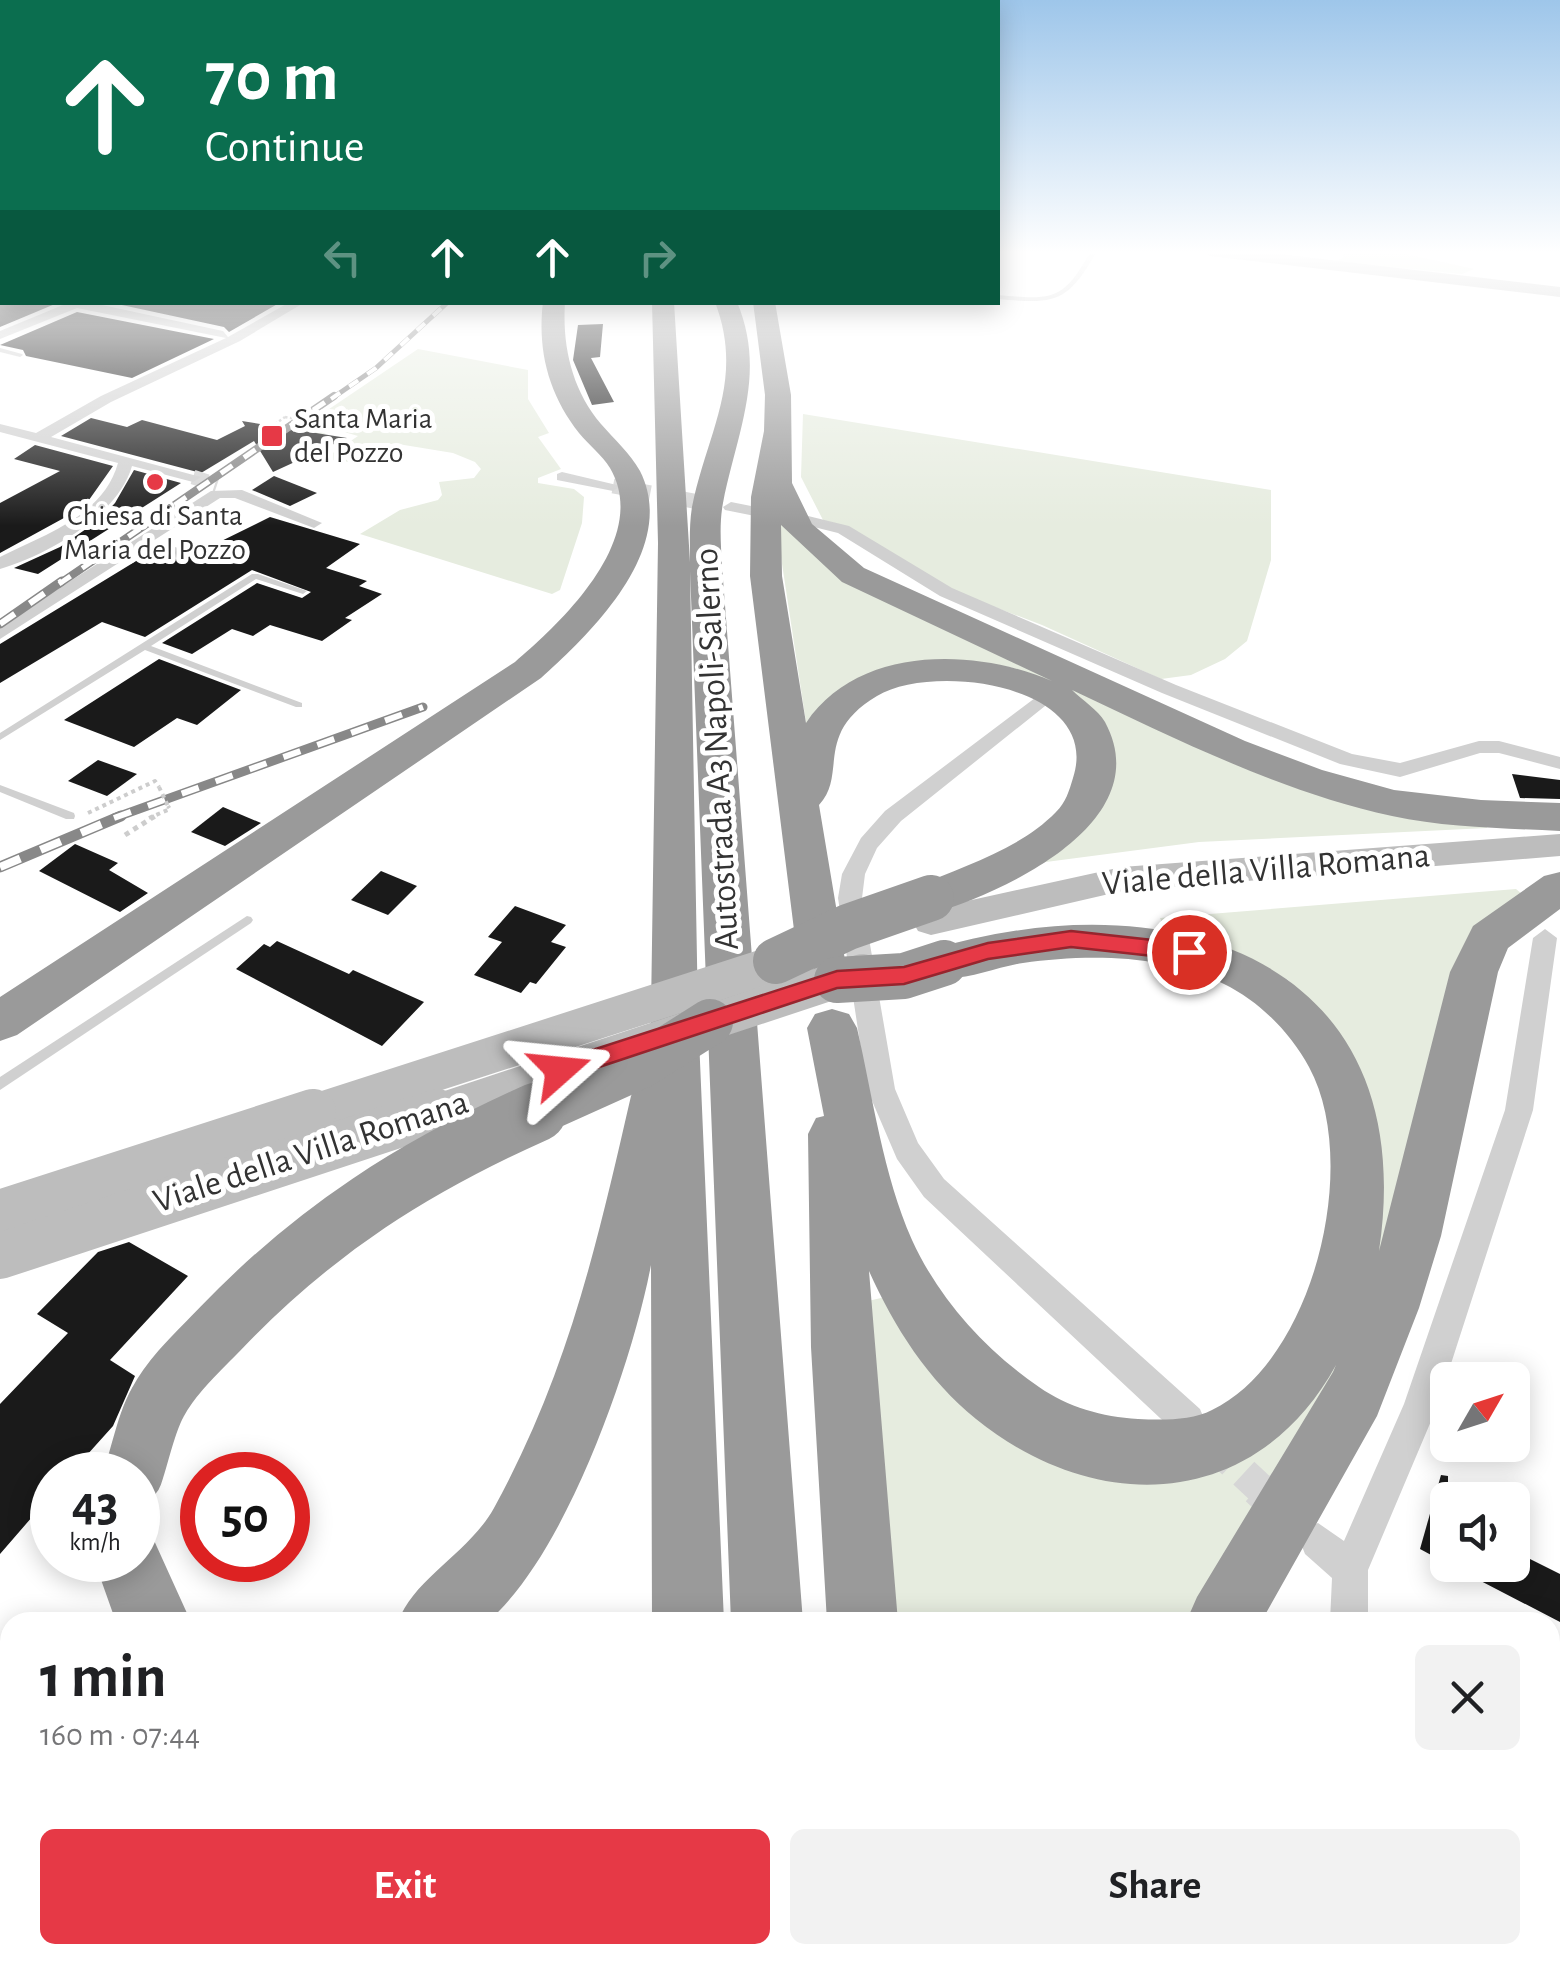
<!DOCTYPE html>
<meta charset="utf-8">
<style>
:root{--surface:#fff;--page:#f2f2f2;--text:#202124;--muted:#757577;--accent:#e63946}
body{margin:0;font-family:"Alegreya Sans",sans-serif;background:var(--page);color:var(--text);height:100vh;display:flex;flex-direction:column;font-size:38px;white-space:nowrap}
*{box-sizing:border-box;margin:0}
p{font-size:32px;color:var(--muted)}
.icon{flex:none;width:55px;height:55px;fill:none;stroke:currentColor;stroke-width:2;stroke-linecap:round;stroke-linejoin:round}
.map{position:relative;flex:1;overflow:hidden}
.panel{position:absolute;left:0px;top:1612px;width:1560px;height:352px;display:flex;flex-direction:column;background:var(--surface);border-radius:30px 30px 0 0;box-shadow:0 5px 25px #0003}
.panel>*{flex:none}
.hud{position:absolute;left:0px;top:0px;width:1000px;height:305px;box-shadow:0 5px 25px #0003;background:#0b6e4f;color:#fff;overflow:hidden}
.needle{width:65px;rotate:51deg}
.controls{position:absolute;left:1430px;top:1362px;display:grid;gap:20px}
.controls a{display:grid;place-items:center;width:100px;height:100px;border-radius:15px;background:var(--surface);box-shadow:0 5px 25px #0003;font-size:50px}
.speed{position:absolute;left:30px;top:1452px;display:flex;gap:20px;font-size:50px;font-weight:700;text-align:center}
.speed>*{display:grid;place-content:center;width:130px;height:130px;border-radius:50%;background:var(--surface);box-shadow:0 5px 25px #0003;line-height:1}
.speed small{font-size:25px;font-weight:400}
.speed .limit{border:15px solid #d22;background:#fff;color:#111}
.pin{position:absolute;display:grid;place-items:center;width:85px;height:85px;color:#fff;margin:-42px;border:5px solid #fff;border-radius:50%;box-shadow:0 2px 10px #0007}
.me{position:absolute;width:110px;margin:-55px;rotate:72deg;stroke-linejoin:round;filter:drop-shadow(0 0 8px #0008)}
.turn{display:flex;align-items:center;gap:35px;height:210px;padding:0 40px;font-size:45px}
.turn .icon{width:130px;height:130px;stroke-width:2.5}
.turn b{display:block;font-size:70px;line-height:85px}
.lanes{display:flex;align-items:center;height:95px;padding:0 40px;background:#0003;justify-content:center;gap:50px;direction:ltr}
.lanes .off{opacity:.35}
.round{display:grid;place-items:center;flex:none;width:105px;height:105px;border-radius:15px;background:var(--page)}
.overview{display:flex;align-items:center;justify-content:space-between;height:170px;padding:0 40px}
h1{font-size:60px;font-weight:700;line-height:75px}
.button{display:flex;gap:20px;margin-top:auto;padding:20px 40px}
.button a{flex:1;height:115px;border-radius:15px;background:var(--accent);color:#fff;font-size:40px;font-weight:700;line-height:115px;text-align:center}
.button a+a{background:var(--page);color:var(--text)}
.map>svg:first-child{display:block}
</style>
<div class="map">
<svg width="1560" height="1963" viewBox="0 0 1560 1963">
<rect width="100%" height="100%" fill="#fff"/>
<g fill="#e6ecdf">
<path d="M 1343,251 L 1393,251 L 1474,269 L 1462,274 L 1334,261 L 1343,258 Z"/>
<path d="M 418,349 L 528,370 L 528,399 L 549,433 L 538,437 L 561,469 L 538,478 L 538,483 L 574,489 L 584,497 L 582,523 L 560,590 L 552,594 L 360,534 L 400,510 L 438,500 L 442,495 L 439,482 L 474,478 L 481,469 L 475,462 L 453,453 L 398,444 L 367,464 L 324,459 L 358,436 L 334,429 L 294,449 L 261,455 Z"/>
<path d="M 803,414 L 1271,490 L 1271,560 L 1247,641 L 1225,659 L 1191,675 L 1161,679 L 1042,625 L 942,587 L 823,520 L 801,477 Z"/>
<path d="M 784,521 L 814,553 L 1236,758 L 1485,822 L 1487,828 L 1199,842 L 1023,865 L 1107,788 L 1042,678 L 1010,667 L 936,660 L 807,729 L 776,524 Z"/>
<path d="M 1516,889 L 1522,894 L 1311,1435 L 1195,1622 L 877,1622 L 868,1301 L 894,1295 L 984,1412 L 1231,1458 L 1366,1254 L 1323,1013 L 1288,980 L 1248,957 L 1207,941 L 1166,932 L 1160,918 Z"/>
</g>
<g fill="#1a1a1a">
<path d="M 0,302 L 53,302 L 55,304 L 0,327 Z"/>
<path d="M 108,302 L 281,302 L 229,332 L 224,327 Z"/>
<path d="M 77,312 L 214,339 L 132,378 L 26,356 L 23,350 L 0,345 Z"/>
<path d="M 603,324 L 600,357 L 591,358 L 614,402 L 592,405 L 573,360 L 578,325 Z"/>
<path d="M 91,418 L 127,427 L 142,420 L 217,440 L 245,426 L 242,421 L 347,438 L 273,472 L 254,441 L 201,473 L 61,436 Z"/>
<path d="M 35,445 L 113,466 L 84,507 L 0,553 L 0,503 L 60,471 L 14,459 Z"/>
<path d="M 134,470 L 181,483 L 38,574 L 14,568 L 60,547 L 99,520 L 115,503 Z"/>
<path d="M 274,476 L 317,493 L 290,506 L 252,490 Z"/>
<path d="M 270,517 L 360,544 L 326,568 L 367,581 L 359,586 L 382,594 L 345,618 L 352,620 L 322,641 L 270,625 L 253,636 L 232,629 L 192,654 L 162,643 L 257,583 L 302,598 L 311,592 L 252,570 L 145,637 L 102,622 L 0,683 L 0,644 L 164,544 L 197,553 Z"/>
<path d="M 159,659 L 241,690 L 197,725 L 177,718 L 134,747 L 64,720 Z"/>
<path d="M 98,760 L 137,774 L 107,796 L 68,781 Z"/>
<path d="M 1512,774 L 1560,780 L 1560,799 L 1520,798 Z"/>
<path d="M 223,807 L 261,823 L 225,846 L 191,832 Z"/>
<path d="M 75,844 L 118,863 L 109,870 L 148,893 L 120,912 L 39,871 Z"/>
<path d="M 381,871 L 417,886 L 388,915 L 351,900 Z"/>
<path d="M 515,906 L 566,925 L 551,942 L 566,947 L 536,984 L 530,982 L 521,993 L 474,975 L 502,942 L 488,937 Z"/>
<path d="M 277,941 L 349,974 L 353,970 L 424,1002 L 382,1046 L 236,969 L 264,944 L 270,947 Z"/>
<path d="M 129,1242 L 188,1276 L 110,1360 L 135,1376 L 113,1426 L 69,1475 L 52,1475 L 52,1494 L 0,1554 L 0,1404 L 68,1333 L 37,1314 L 98,1252 Z"/>
<path d="M 1441,1475 L 1448,1476 L 1448,1564 L 1420,1549 Z"/>
<path d="M 1512,1550 L 1560,1574 L 1560,1622 L 1450,1565 L 1512,1565 Z"/>
</g>
<g fill="none" stroke-linecap="round" stroke-linejoin="round">
<g stroke="#d6d6d6" stroke-width="15" stroke-dasharray="15 8" stroke-linecap="butt">
<path d="M 193,477 L 217,485"/>
<path d="M 613,486 L 726,507"/>
</g>
<path stroke="#d6d6d6" stroke-width="31" stroke-dasharray="31 15" stroke-linecap="butt" d="M 1210,1442 L 1262,1490"/>
<path stroke="#d6d6d6" stroke-width="39" stroke-dasharray="39 20" stroke-linecap="butt" d="M 1259,1487 L 1287,1513"/>
<g stroke="#cdcdcd" stroke-width="2.5" stroke-dasharray="2.5 2.5" stroke-linecap="butt">
<path d="M 271,427 L 285,417"/>
<path d="M 293,431 L 307,421"/>
</g>
<g stroke="#cdcdcd" stroke-width="4" stroke-dasharray="4 4" stroke-linecap="butt">
<path d="M 88,813 L 155,781 L 159,787"/>
<path d="M 149,818 L 170,809 L 168,806"/>
</g>
<path stroke="#cdcdcd" stroke-width="5" stroke-dasharray="5 5" stroke-linecap="butt" d="M 125,835 L 155,816"/>
<g fill="#d0d0d0" fill-rule="evenodd">
<path d="M 1091,251 L 1097,251 C 1067,304 1055,304 998,299 L 998,295 C 1053,300 1063,301 1091,251 Z"/>
<path d="M 0,348 L 22,354 L 23,355 L 20,357 L 0,352 Z"/>
<path d="M 252,574 L 258,574 L 307,591 L 303,594 L 256,579 L 151,646 L 302,703 L 302,707 L 296,707 L 145,650 L 0,740 L 0,733 Z"/>
<path d="M 0,785 L 74,813 L 75,816 L 74,819 L 66,819 L 0,792 Z"/>
<path d="M 247,916 L 251,917 L 253,920 L 251,923 L 0,1090 L 0,1077 Z"/>
</g>
<g fill="#d0d0d0" fill-rule="evenodd">
<rect x="0" y="251" width="2" height="4"/>
<rect x="0" y="287" width="2" height="6"/>
<path d="M 57,302 L 88,302 L 223,331 L 228,337 L 290,302 L 305,302 L 240,341 L 111,402 L 51,437 L 201,477 L 193,482 L 132,466 C 118,516 47,555 0,569 L 0,557 C 46,534 103,516 118,463 L 0,432 L 0,424 L 36,433 L 101,396 L 226,338 L 77,308 L 0,339 L 0,331 L 63,305 Z"/>
<path d="M 562,472 L 621,486 L 613,491 L 557,480 L 557,474 Z"/>
<path d="M 242,490 L 322,523 L 314,528 L 235,498 L 220,498 L 0,639 L 0,626 L 211,491 Z"/>
<path d="M 731,502 L 761,508 L 763,511 L 755,516 L 725,510 L 723,507 Z"/>
<path d="M 804,515 L 849,526 L 952,588 L 1176,685 L 1352,754 L 1400,763 L 1479,741 L 1499,741 L 1560,757 L 1560,769 L 1499,753 L 1480,753 L 1400,777 L 1340,764 L 1162,693 L 940,596 L 838,533 L 798,523 L 798,517 Z"/>
<path d="M 1043,692 L 1053,698 L 1050,702 L 901,821 L 877,848 L 865,874 L 862,898 L 895,1089 L 918,1143 L 944,1179 L 1200,1409 L 1205,1421 L 1200,1433 L 1188,1438 L 1176,1433 L 924,1197 L 897,1159 L 867,1089 L 838,898 L 842,874 L 861,838 L 885,811 Z"/>
<path d="M 1545,929 L 1557,938 L 1533,1110 L 1437,1407 L 1368,1570 L 1368,1622 L 1330,1622 L 1332,1578 L 1305,1554 L 1300,1541 L 1305,1528 L 1318,1523 L 1344,1541 L 1404,1404 L 1505,1110 L 1533,938 Z"/>
<path d="M 1550,1733 L 1560,1737 L 1560,1779 L 1550,1775 Z"/>
<path d="M 0,1891 L 10,1896 L 10,1943 L 0,1939 Z"/>
<path d="M 28,1955 L 78,1955 L 81,1963 L 31,1963 Z"/>
<path d="M 1365,1955 L 1409,1955 L 1407,1963 L 1363,1963 Z"/>
</g>
<g fill="#bdbdbd" fill-rule="evenodd">
<path d="M 1202,251 L 1254,251 L 1560,287 L 1560,297 L 1210,256 Z"/>
<path d="M 1560,834 L 1560,856 L 1122,891 L 931,935 L 918,931 L 913,922 L 918,913 L 931,909 L 1122,867 Z"/>
</g>
<g fill="#9a9a9a" fill-rule="evenodd">
<path d="M 543,302 L 565,302 C 562,346 572,390 601,424 C 614,439 630,453 640,471 C 679,548 592,632 541,678 L 17,1035 L 0,1041 L 0,997 L 515,662 C 562,622 651,538 610,468 C 602,455 589,445 579,433 C 549,395 537,351 543,302 Z"/>
<path d="M 652,302 L 674,302 L 690,562 C 690,544 689,525 692,507 C 707,432 745,381 715,302 L 737,302 C 767,373 737,432 723,503 C 719,524 721,545 722,566 L 803,1622 L 731,1622 L 690,571 L 698,1015 L 724,1622 L 652,1622 L 651,1265 C 632,1365 565,1557 487,1622 L 398,1622 C 414,1578 469,1553 494,1508 C 568,1373 597,1244 631,1096 L 639,1081 L 650,1077 L 658,543 Z"/>
<path d="M 753,302 L 775,302 L 791,395 L 792,483 L 812,524 L 864,568 L 1245,741 L 1322,770 L 1394,790 L 1481,800 L 1560,803 L 1560,831 C 1504,828 1447,828 1392,816 C 1279,791 1176,739 1072,690 C 1082,700 1098,710 1105,722 C 1159,822 1005,892 931,914 L 915,909 L 909,898 L 915,887 C 963,866 1019,850 1056,812 C 1066,802 1069,791 1073,778 C 1103,685 934,662 877,696 C 813,734 848,774 819,805 L 848,978 L 841,991 L 824,996 L 807,991 L 800,978 L 750,576 L 751,497 L 764,431 L 765,395 ZM 781,525 L 842,582 L 1052,681 C 975,648 858,645 806,723 L 782,576 Z"/>
<path d="M 1560,872 L 1560,909 L 1508,948 L 1498,972 L 1441,1236 L 1419,1308 L 1377,1416 L 1261,1622 L 1186,1622 L 1197,1597 L 1333,1372 L 1336,1365 C 1257,1509 1099,1518 976,1419 C 928,1380 894,1327 869,1271 L 898,1622 L 827,1622 L 811,1347 L 808,1134 L 816,1118 L 824,1116 L 807,1028 L 815,1014 L 832,1009 L 849,1014 L 857,1028 C 873,1098 883,1174 912,1240 C 939,1299 985,1350 1039,1387 C 1068,1407 1102,1417 1138,1419 C 1161,1420 1191,1421 1212,1410 C 1315,1360 1361,1162 1309,1067 C 1290,1032 1259,1001 1224,984 C 1165,954 1086,954 1023,963 C 991,968 959,985 927,975 L 921,963 L 927,951 C 1166,877 1423,955 1379,1251 L 1450,972 L 1473,926 L 1544,876 Z"/>
<path d="M 138,1529 L 152,1536 L 191,1622 L 116,1622 L 94,1560 L 138,1560 Z"/>
<rect x="646" y="1955" width="84" height="8"/>
<path d="M 745,1955 L 829,1955 L 830,1963 L 746,1963 Z"/>
<path d="M 844,1955 L 928,1955 L 929,1963 L 845,1963 Z"/>
<path d="M 1054,1955 L 1138,1955 L 1136,1963 L 1052,1963 Z"/>
</g>
<g stroke="#888" stroke-width="5">
<path id="rail-far3" d="M 331,399 L 376,368 L 448,302"/>
</g>
<g stroke="#888" stroke-width="8">
<path id="rail-far2" d="M 59,584 L 334,396"/>
</g>
<g stroke="#888" stroke-width="9">
<g id="rail-far1">
<path d="M 0,624 L 62,581"/>
<path d="M 114,818 L 423,707"/>
</g>
</g>
<g stroke="#888" stroke-width="11">
<path id="rail" d="M 0,867 L 121,816"/>
</g>
<use href="#rail-far3" stroke="#fff" stroke-width="4" stroke-dasharray="11" stroke-linecap="butt"/>
<use href="#rail-far2" stroke="#fff" stroke-width="5" stroke-dasharray="14" stroke-linecap="butt"/>
<use href="#rail-far1" stroke="#fff" stroke-width="6" stroke-dasharray="18" stroke-linecap="butt"/>
<use href="#rail" stroke="#fff" stroke-width="8" stroke-dasharray="22" stroke-linecap="butt"/>
<path stroke="#cdcdcd" stroke-width="2.5" stroke-dasharray="2.5 2.5" stroke-linecap="butt" d="M 285,417 L 307,421"/>
<path stroke="#cdcdcd" stroke-width="4" stroke-dasharray="4 4" stroke-linecap="butt" d="M 159,787 L 168,806"/>
<g stroke="#bdbdbd" stroke-width="36">
<path d="M 306,1115 L 802,955"/>
<path d="M 429,1115 L 862,972"/>
</g>
<g stroke="#bdbdbd" stroke-width="46">
<path d="M 0,1213 L 313,1112"/>
<path d="M 0,1256 L 437,1112"/>
</g>
<g stroke="#9a9a9a" stroke-width="46">
<path d="M 776,961 L 848,927 L 931,898"/>
<path d="M 837,980 L 904,976 L 944,963"/>
<path d="M 531,1115 L 642,1065 L 710,1022"/>
</g>
<path stroke="#9a9a9a" stroke-width="59" d="M 133,1475 C 141,1452 146,1423 158,1402 C 173,1374 200,1350 222,1327 C 316,1229 414,1167 537,1112"/>
</g>
<linearGradient id="sky" x2="0" y2="1"><stop stop-color="#9ec6ea"/><stop offset="0.48" stop-color="#fff"/><stop offset="1" stop-color="#fff" stop-opacity="0"/></linearGradient>
<rect width="1560" height="526" fill="url(#sky)"/>
<path fill="#e63946" stroke="#96252e" stroke-width="2.5" d="M 1071,931 L 1189,944 L 1200,952 L 1189,960 L 1071,947 L 988,959 L 904,984 L 837,988 L 560,1080 L 548,1070 L 552,1063 L 837,971 L 904,967 L 988,943 Z"/>
<g fill="#e63946" stroke="#fff" stroke-width="4">
<rect x="260" y="424" width="24" height="24" rx="5"/>
<circle cx="155" cy="482" r="10"/>
</g>
<g text-anchor="middle" dominant-baseline="central" stroke-width="10" stroke-linejoin="round" paint-order="stroke">
<g font-size="30" fill="#333" stroke="#fff" text-anchor="start">
<text x="294" y="419">Santa Maria<tspan x="294" dy="34">del Pozzo</tspan></text>
<text x="155" y="516" text-anchor="middle">Chiesa di Santa<tspan x="155" dy="34">Maria del Pozzo</tspan></text>
</g>
<g font-size="35" fill="#333" stroke="#fff">
<text transform="translate(717 749) rotate(-93)">Autostrada A3 Napoli-Salerno</text>
<text transform="translate(1266 870) rotate(-5)">Viale della Villa Romana</text>
<text transform="translate(311 1152) rotate(-18)">Viale della Villa Romana</text>
</g>
</g>
</svg>
<div class="controls">
<a><svg class="needle" viewBox="-14 -14 28 28"><path d="M0-13l5 13h-10z" fill="#e53935"/><path d="M0 13l5-13h-10z" fill="#757577"/></svg></a>
<a><svg class="icon" aria-label="sound" viewBox="0 0 24 24"><path d="M4 9h4l5-4v14l-5-4H4zM17 9q2 3 0 6"/></svg></a>
</div>
<div class="speed"><div>43<small>km/h</small></div><div class="limit">50</div></div>
<div class="pin" style="left:1189px;top:952px;background:#d93025"><svg class="icon" aria-label="arrive" viewBox="0 0 24 24"><path d="M6 21V4h12l-3 4 3 4H6"/></svg></div>
<svg class="me" style="left:560px;top:1070px" viewBox="-20 -20 40 40"><path d="M0-17L14 15 0 8-14 15z" fill="#e63946" stroke="#fff" stroke-width="4"/></svg>
<div class="hud">
<div class="turn"><svg class="icon" aria-label="ahead" viewBox="0 0 24 24"><path d="M12 20V5M6 11l6-6 6 6"/></svg><div><b>70 m</b>Continue</div></div>
<div class="lanes"><svg class="icon off" aria-label="left" viewBox="0 0 24 24"><path d="M17 20v-9H6M10 6l-5 5 5 5"/></svg><svg class="icon" aria-label="ahead" viewBox="0 0 24 24"><path d="M12 20V5M6 11l6-6 6 6"/></svg><svg class="icon" aria-label="ahead" viewBox="0 0 24 24"><path d="M12 20V5M6 11l6-6 6 6"/></svg><svg class="icon off" aria-label="right" viewBox="0 0 24 24"><path d="M7 20v-9h11M14 6l5 5-5 5"/></svg></div>
</div>
<section class="panel">
<div class="overview"><div><h1>1 min</h1><p>160 m · 07:44</p></div><a class="round"><svg class="icon" aria-label="close" viewBox="0 0 24 24"><path d="M6 6l12 12M18 6L6 18"/></svg></a></div>
<div class="button"><a>Exit</a><a>Share</a></div>
</section>
</div>
